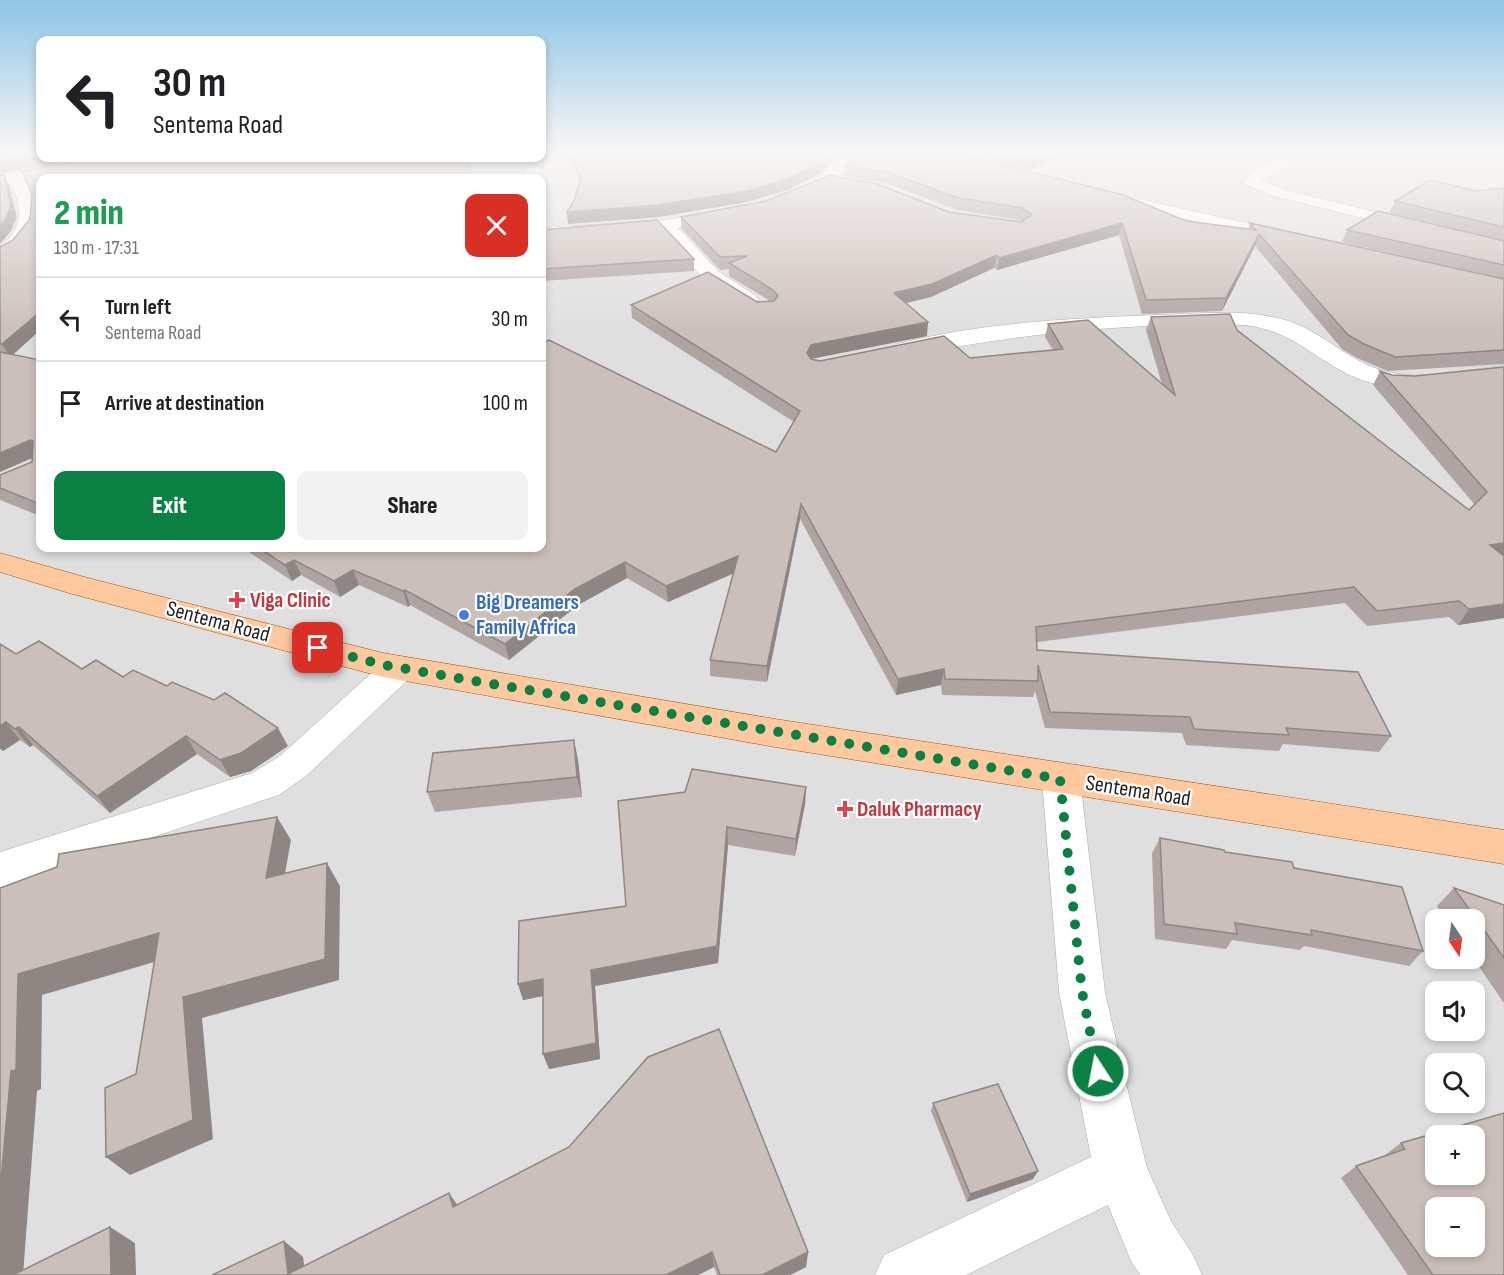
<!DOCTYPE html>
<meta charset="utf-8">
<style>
:root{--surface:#fff;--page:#f2f2f2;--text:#202124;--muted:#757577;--line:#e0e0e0;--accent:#0b8043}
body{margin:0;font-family:"Sofia Sans Condensed",sans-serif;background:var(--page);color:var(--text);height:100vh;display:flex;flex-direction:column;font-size:22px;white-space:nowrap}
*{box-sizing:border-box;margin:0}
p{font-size:20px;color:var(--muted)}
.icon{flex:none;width:33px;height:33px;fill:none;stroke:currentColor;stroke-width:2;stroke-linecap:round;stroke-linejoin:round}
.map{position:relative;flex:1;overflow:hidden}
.drawer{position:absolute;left:36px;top:174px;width:510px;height:378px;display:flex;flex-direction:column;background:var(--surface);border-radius:12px;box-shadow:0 3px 9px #0003}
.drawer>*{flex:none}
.guide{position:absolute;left:36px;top:36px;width:510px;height:126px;border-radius:12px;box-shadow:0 3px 9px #0003;background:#fff;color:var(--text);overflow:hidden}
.needle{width:39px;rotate:167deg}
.tools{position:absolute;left:1425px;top:909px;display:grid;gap:12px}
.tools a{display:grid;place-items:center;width:60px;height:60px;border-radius:12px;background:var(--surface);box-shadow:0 3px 9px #0003;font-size:30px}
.pin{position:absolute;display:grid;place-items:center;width:51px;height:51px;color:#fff;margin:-26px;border-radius:12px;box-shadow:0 3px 9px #0006}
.me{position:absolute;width:66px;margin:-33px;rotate:349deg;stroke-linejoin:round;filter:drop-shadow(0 0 4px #0008)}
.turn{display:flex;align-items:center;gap:21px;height:126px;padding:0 18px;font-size:27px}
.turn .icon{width:78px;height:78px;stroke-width:2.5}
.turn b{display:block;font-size:42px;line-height:51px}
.round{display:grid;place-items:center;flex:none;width:63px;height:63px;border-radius:12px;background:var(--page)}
.headline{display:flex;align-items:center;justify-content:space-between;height:102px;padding:0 18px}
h1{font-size:36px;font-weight:800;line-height:45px;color:#1e9e55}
.action{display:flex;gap:12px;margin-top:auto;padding:12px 18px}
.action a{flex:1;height:69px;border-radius:12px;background:var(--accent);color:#fff;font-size:24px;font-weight:800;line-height:69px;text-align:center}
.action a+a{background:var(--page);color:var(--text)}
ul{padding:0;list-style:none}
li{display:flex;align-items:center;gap:18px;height:84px;padding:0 18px;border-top:2px solid var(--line)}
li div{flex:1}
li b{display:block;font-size:22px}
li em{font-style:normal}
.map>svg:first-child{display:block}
</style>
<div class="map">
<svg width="1504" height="1275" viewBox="0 0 1504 1275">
<rect width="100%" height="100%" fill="#f2ede8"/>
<path fill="#e0dfdf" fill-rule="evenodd" d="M 0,154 L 40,158 L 542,158 L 542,154 L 1504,154 L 1504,1275 L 0,1275 ZM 40,178 L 542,178 L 542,548 L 40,548 ZM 1436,920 L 1474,920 L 1474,958 L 1436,958 ZM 1436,992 L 1474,992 L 1474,1030 L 1436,1030 ZM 1436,1064 L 1474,1064 L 1474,1102 L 1436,1102 ZM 1436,1136 L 1474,1136 L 1474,1174 L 1436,1174 ZM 1436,1208 L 1474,1208 L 1474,1246 L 1436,1246 Z"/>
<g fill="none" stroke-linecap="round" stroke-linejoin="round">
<g stroke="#a9a9a9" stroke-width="1">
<g id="minor">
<path d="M 542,154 L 545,158 L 536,178 L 522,178 L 531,158 L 542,158 Z"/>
<path d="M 844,154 L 859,154 C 846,173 812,204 787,197 L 785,194 L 787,191 L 821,176 Z"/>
<path d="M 1282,154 L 1298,154 L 1285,167 L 1261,180 L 1285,190 L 1504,243 L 1504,253 L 1274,196 L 1246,185 L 1244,182 L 1249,175 Z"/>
<path d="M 97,158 L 125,158 L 118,162 L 24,180 C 38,202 42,224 23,245 C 16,252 9,258 0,261 L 0,246 C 23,230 24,206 10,183 L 0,185 L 0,175 Z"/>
<path d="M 1104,191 L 1291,233 L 1300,238 L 1291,243 L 1098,199 L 1096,196 Z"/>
<path d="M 724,211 L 732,216 L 730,220 L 678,228 L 719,272 L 755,295 L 758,299 L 755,303 C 725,311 679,251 661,230 L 542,238 L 542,228 L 665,220 Z"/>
<path d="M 1244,313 C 1264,315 1285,318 1303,327 C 1330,340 1354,363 1384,371 C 1422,382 1465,369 1504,366 L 1504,380 C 1455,383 1406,397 1359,379 C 1316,362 1294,330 1244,325 C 1133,322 1015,334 905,356 L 897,354 L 894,349 L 897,344 C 981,323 1071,318 1157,315 C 1186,314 1215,312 1244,313 Z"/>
<path d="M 399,656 L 411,659 L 416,668 L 411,677 L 306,776 L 279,795 L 0,888 L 0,852 L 252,773 L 280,756 L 387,659 Z"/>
<path d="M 1061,764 L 1075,768 L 1080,779 L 1105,992 L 1123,1071 L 1147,1168 L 1171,1221 L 1193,1255 L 1202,1275 L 1140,1275 L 1131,1261 L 1108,1205 L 966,1275 L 875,1275 L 884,1255 L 1091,1157 L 1059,992 L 1042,779 L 1047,768 Z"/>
</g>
</g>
<g stroke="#9f5500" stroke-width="1">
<path id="major" d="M 0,553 L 88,578 L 383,653 L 775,719 L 1504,830 L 1504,864 L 775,747 L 383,677 L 69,593 L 0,572 Z"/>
</g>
<use href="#minor" fill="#fff" fill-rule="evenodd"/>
<use href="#major" fill="#ffc9a0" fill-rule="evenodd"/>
</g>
<g fill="#afa4a1">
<path d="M 567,154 L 840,154 L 819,174 L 787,190 L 747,202 L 658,217 L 568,224 L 567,212 L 574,201 L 580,182 Z"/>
<path d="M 969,154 L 1061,154 L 1031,170 Z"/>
<path d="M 97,158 L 469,158 L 471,178 L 40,178 L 40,330 L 13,355 L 40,360 L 40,516 L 0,500 L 0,475 L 32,462 L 32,458 L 0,472 L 0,247 L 13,240 L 30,219 L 32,194 L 22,171 Z"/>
<path d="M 845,165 L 1186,221 L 1248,229 L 1250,223 L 1504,279 L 1504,365 L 1504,364 L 1388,371 L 1357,358 L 1342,349 L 1255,246 L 1222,311 L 1142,314 L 1119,235 L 997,270 L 994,268 L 931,297 L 906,303 L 927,336 L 811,359 L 820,361 L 970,358 L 1053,350 L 1045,337 L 1048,324 L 1162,384 L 1146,330 L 1151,317 L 1237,330 L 1469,510 L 1475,505 L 1373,385 L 1380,371 L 1392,375 L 1415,376 L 1504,367 L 1504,618 L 1458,625 L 1449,617 L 1367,626 L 1345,603 L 1037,642 L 1037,650 L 1391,736 L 1379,752 L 1283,744 L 1279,751 L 1186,745 L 1182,733 L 1045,728 L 1035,691 L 1033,697 L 942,695 L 941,685 L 896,695 L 800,519 L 767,682 L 710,676 L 710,660 L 733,574 L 668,602 L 627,578 L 578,605 L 509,660 L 410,605 L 408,607 L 359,585 L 340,597 L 301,575 L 292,581 L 243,548 L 542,548 L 776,452 L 794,422 L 632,318 L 631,305 L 770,301 L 729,276 L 729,269 L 720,270 L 681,228 L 681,217 L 949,212 L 1021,222 L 1022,221 L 1019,220 L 958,210 L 888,184 L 844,176 Z"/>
<path d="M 1504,188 L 1504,241 L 1389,213 L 1395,201 Z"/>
<path d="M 542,230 L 694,259 L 694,271 L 542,281 Z"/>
<path d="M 1347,230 L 1504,241 L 1504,279 L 1342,242 Z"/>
<path d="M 0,644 L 16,654 L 123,677 L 288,746 L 251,771 L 230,777 L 197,754 L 110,813 L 33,745 L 30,747 L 20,740 L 3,751 L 0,749 Z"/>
<path d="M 578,760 L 582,797 L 435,812 L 427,792 Z"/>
<path d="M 806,787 L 805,804 L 795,856 L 728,845 L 718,963 L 595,986 L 600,1059 L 549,1069 L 543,1054 L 543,996 L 523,1000 L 518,984 L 626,906 L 618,801 Z"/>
<path d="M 1160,838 L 1294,868 L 1423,951 L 1409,966 L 1304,946 L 1300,950 L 1232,940 L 1226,949 L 1155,939 L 1152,853 Z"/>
<path d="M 1454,888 L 1504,905 L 1504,1003 L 1473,958 L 1474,958 L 1474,920 L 1446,920 L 1437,906 Z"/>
<path d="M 933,1103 L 1033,1179 L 967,1202 L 931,1111 Z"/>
<path d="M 1401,1143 L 1504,1275 L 1408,1275 L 1341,1178 L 1356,1166 L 1385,1156 L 1385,1155 Z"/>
<path d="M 457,1205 L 808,1252 L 806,1267 L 790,1275 L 717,1275 L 714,1267 L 698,1275 L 212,1275 L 284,1241 L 303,1257 L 304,1266 Z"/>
</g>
<g fill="#8e8683">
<path d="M 830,154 L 840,154 L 819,174 L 787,190 L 747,202 L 658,217 L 568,224 L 567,212 Z"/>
<path d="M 1043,154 L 1061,154 L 1031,170 L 1033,159 Z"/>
<path d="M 40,155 L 40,158 L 87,158 L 0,173 L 0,162 Z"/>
<path d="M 4,175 L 9,186 L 17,217 L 11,231 L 0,244 L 0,226 Z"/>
<path d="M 1122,223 L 1119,235 L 997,270 L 999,258 Z"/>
<path d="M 1259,234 L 1255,246 L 1222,311 L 1226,298 Z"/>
<path d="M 997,255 L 994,268 L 931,297 L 893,306 L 894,293 Z"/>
<path d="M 40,312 L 40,330 L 10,357 L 2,344 Z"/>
<path d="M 928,322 L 927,336 L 810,359 L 807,353 L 811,345 Z"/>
<path d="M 30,440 L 39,455 L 0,472 L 0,453 Z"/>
<path d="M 801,504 L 800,519 L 767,682 L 767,666 Z"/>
<path d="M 1504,543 L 1504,557 L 1490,545 Z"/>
<path d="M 738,556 L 738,571 L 668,602 L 666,586 Z"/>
<path d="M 294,560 L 301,575 L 292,581 L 285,565 Z"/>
<path d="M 625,562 L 627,578 L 578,605 L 509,660 L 505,644 L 575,589 Z"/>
<path d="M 353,570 L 359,585 L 340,597 L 334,581 Z"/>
<path d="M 405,590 L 410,605 L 408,607 L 403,591 Z"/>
<path d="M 1504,604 L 1504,618 L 1458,625 L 1469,609 Z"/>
<path d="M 944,669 L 941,685 L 896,695 L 898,679 Z"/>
<path d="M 6,722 L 20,740 L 3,751 L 0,748 L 0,726 Z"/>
<path d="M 19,727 L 33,745 L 30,747 L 15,729 Z"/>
<path d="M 278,728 L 288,746 L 251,771 L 230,777 L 220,760 Z"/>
<path d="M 186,736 L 197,754 L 110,813 L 97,796 Z"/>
<path d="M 574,740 L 578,760 L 582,797 L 577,777 Z"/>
<path d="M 806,787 L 805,804 L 795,856 L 796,839 Z"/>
<path d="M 277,817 L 291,840 L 280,901 L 266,878 Z"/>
<path d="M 727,827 L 728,845 L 718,963 L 595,986 L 600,1059 L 549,1069 L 543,1054 L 591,970 Z"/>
<path d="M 327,863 L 340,886 L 339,980 L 202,1018 L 213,1139 L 130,1175 L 106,1157 L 183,997 Z"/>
<path d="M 159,933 L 178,955 L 42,995 L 41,1089 L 37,1091 L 23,1275 L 0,1275 L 0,1191 L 18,974 Z"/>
<path d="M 543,979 L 548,995 L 523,1000 L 518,984 Z"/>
<path d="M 1038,1171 L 1033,1179 L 967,1202 L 970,1194 Z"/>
<path d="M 449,1193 L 461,1210 L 453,1207 Z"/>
<path d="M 110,1227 L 135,1243 L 136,1275 L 111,1275 Z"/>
<path d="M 284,1241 L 303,1257 L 305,1275 L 288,1274 Z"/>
<path d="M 712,1252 L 714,1267 L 698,1275 L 666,1275 Z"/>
<path d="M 808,1252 L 806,1267 L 790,1275 L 762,1275 Z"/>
</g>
<g fill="#cbbfbb" stroke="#8e8683" stroke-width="1.5" fill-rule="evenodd">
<path d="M 0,154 L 40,154 L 40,155 L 0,162 Z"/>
<path d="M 570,154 L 830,154 L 820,163 L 787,179 L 747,191 L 658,205 L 567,212 L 574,201 L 581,177 Z"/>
<path d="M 854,154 L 959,154 L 1123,195 L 1186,221 L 1256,230 L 1250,223 L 1504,279 L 1504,350 L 1395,357 L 1364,344 L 1348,335 L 1259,234 L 1226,298 L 1146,300 L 1122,223 L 999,258 L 997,255 L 932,284 L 894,293 L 928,322 L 811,345 L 807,353 L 811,359 L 820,361 L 944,336 L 970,358 L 1063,349 L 1048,324 L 1088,320 L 1175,395 L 1151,317 L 1230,314 L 1237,330 L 1469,510 L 1487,492 L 1380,371 L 1392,375 L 1415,376 L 1504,367 L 1504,543 L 1490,545 L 1504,556 L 1504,604 L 1469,609 L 1459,601 L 1377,611 L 1354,587 L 1036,627 L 1037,650 L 1358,672 L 1391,736 L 1286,728 L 1289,735 L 1194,729 L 1190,717 L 1050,712 L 1038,665 L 1038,681 L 945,679 L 944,669 L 898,679 L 801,504 L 767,666 L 710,660 L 738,556 L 666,586 L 625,562 L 575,589 L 505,644 L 405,590 L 403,591 L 353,570 L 334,581 L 294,560 L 285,565 L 259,548 L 542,548 L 542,343 L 549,340 L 776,452 L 800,411 L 631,305 L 708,272 L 757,302 L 774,301 L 778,296 L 773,290 L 729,263 L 747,256 L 720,257 L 681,217 L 766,201 L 830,175 L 877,184 L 949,212 L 1021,222 L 1032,215 L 1022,208 L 959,198 L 889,173 L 845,165 Z"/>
<path d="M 1013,154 L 1043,154 L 1033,159 Z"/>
<path d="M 97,158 L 468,158 L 471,178 L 40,178 L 40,312 L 2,344 L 0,344 L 0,247 L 13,240 L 30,219 L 32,194 L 22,171 Z"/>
<path d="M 4,175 L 11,206 L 5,220 L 0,226 L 0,176 Z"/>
<path d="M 1430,180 L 1475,191 L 1504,188 L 1504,227 L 1395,201 Z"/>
<path d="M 1378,211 L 1504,241 L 1504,265 L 1347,230 Z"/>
<path d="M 657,220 L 694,259 L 542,269 L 542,230 Z"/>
<path d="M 0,352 L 40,360 L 40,504 L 0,488 L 0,475 L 32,462 L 33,441 L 30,440 L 0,453 Z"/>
<path d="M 39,641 L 82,669 L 96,660 L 123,677 L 133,670 L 167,686 L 172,682 L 214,700 L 225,693 L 278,728 L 241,753 L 220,760 L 186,736 L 97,796 L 19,727 L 15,729 L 6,722 L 0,726 L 0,644 L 16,654 Z"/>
<path d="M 574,740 L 577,777 L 427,792 L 433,753 Z"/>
<path d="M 692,769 L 806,787 L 796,839 L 727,827 L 717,946 L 591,970 L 596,1043 L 543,1054 L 543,979 L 518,984 L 519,921 L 626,906 L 618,801 L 685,792 Z"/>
<path d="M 277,817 L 266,878 L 327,863 L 325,959 L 183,997 L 193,1120 L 106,1157 L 105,1088 L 136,1074 L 159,933 L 18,974 L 16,1070 L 11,1071 L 0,1191 L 0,888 L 57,867 L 59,854 Z"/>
<path d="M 1160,838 L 1224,850 L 1225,852 L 1292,862 L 1294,868 L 1402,887 L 1423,951 L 1311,930 L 1312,935 L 1235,923 L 1237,934 L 1164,924 Z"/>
<path d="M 1454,888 L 1504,905 L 1504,958 Z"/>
<path d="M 719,1029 L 808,1252 L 762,1275 L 720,1275 L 712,1252 L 666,1275 L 212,1275 L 284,1241 L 288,1274 L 449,1193 L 453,1207 L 569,1147 L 648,1057 Z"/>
<path d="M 998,1084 L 1038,1171 L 970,1194 L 933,1103 Z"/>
<path d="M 1504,1113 L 1504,1275 L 1433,1275 L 1356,1166 L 1405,1149 L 1401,1143 ZM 1436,1136 L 1474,1136 L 1474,1174 L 1436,1174 ZM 1436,1208 L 1474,1208 L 1474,1246 L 1436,1246 Z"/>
<path d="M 110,1227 L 111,1275 L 13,1275 Z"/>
</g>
<linearGradient id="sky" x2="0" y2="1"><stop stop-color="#8dc4e6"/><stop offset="0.46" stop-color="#f9f7f5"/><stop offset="1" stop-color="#f9f7f5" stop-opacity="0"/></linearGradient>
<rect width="1504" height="333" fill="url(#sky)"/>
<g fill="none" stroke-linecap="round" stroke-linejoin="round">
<path stroke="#0b8043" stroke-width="10" stroke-dasharray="0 18" d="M 318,648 L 384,665 L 480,682 L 1060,779 L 1082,992 L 1098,1071"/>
</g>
<g fill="#e0444e" stroke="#fff" stroke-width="2">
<path d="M234 591h6v6h6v6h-6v6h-6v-6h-6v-6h6z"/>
<path d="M842 800h6v6h6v6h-6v6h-6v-6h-6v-6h6z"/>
</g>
<circle fill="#3f7fe0" stroke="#fff" stroke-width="2" cx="464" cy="615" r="6"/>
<g text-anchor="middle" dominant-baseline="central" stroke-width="4.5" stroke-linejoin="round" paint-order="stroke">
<g font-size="22" font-weight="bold" fill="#be3a42" stroke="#fff" text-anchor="start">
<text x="250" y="600">Viga Clinic</text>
<text x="857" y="809">Daluk Pharmacy</text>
</g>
<g font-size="22" font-weight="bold" fill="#366cbe" stroke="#fff" text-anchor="start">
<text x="476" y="602">Big Dreamers<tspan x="476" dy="25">Family Africa</tspan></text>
</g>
<g font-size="22" fill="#222" stroke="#fff">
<text transform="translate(218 622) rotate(15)">Sentema Road</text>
<text transform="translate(1138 791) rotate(9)">Sentema Road</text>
</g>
</g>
</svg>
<div class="tools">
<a><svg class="needle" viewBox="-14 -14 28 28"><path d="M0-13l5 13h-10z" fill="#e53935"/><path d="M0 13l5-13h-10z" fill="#757577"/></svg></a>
<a><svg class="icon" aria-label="sound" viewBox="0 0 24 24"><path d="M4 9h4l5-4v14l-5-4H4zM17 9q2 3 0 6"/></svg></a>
<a><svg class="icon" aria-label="search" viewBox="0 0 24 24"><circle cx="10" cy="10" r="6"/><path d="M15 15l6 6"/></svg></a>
<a>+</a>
<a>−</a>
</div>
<div class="pin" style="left:318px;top:648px;background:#d93025"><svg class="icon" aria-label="arrive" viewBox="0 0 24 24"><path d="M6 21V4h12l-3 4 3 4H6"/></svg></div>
<svg class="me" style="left:1098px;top:1071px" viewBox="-20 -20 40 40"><circle r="17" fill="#0b8043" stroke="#fff" stroke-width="3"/><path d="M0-11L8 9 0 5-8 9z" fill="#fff"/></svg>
<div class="guide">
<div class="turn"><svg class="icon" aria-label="left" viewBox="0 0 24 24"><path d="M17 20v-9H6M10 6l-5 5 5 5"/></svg><div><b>30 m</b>Sentema Road</div></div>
</div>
<section class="drawer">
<div class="headline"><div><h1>2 min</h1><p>130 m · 17:31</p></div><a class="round" style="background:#d93025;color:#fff"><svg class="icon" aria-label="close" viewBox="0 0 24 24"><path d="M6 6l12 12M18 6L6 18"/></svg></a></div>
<ul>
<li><svg class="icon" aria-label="left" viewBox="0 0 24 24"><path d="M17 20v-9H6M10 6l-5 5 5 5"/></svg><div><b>Turn left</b><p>Sentema Road</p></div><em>30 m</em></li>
<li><svg class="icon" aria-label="arrive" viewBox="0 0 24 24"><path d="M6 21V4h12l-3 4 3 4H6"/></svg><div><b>Arrive at destination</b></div><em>100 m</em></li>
</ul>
<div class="action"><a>Exit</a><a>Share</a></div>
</section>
</div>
